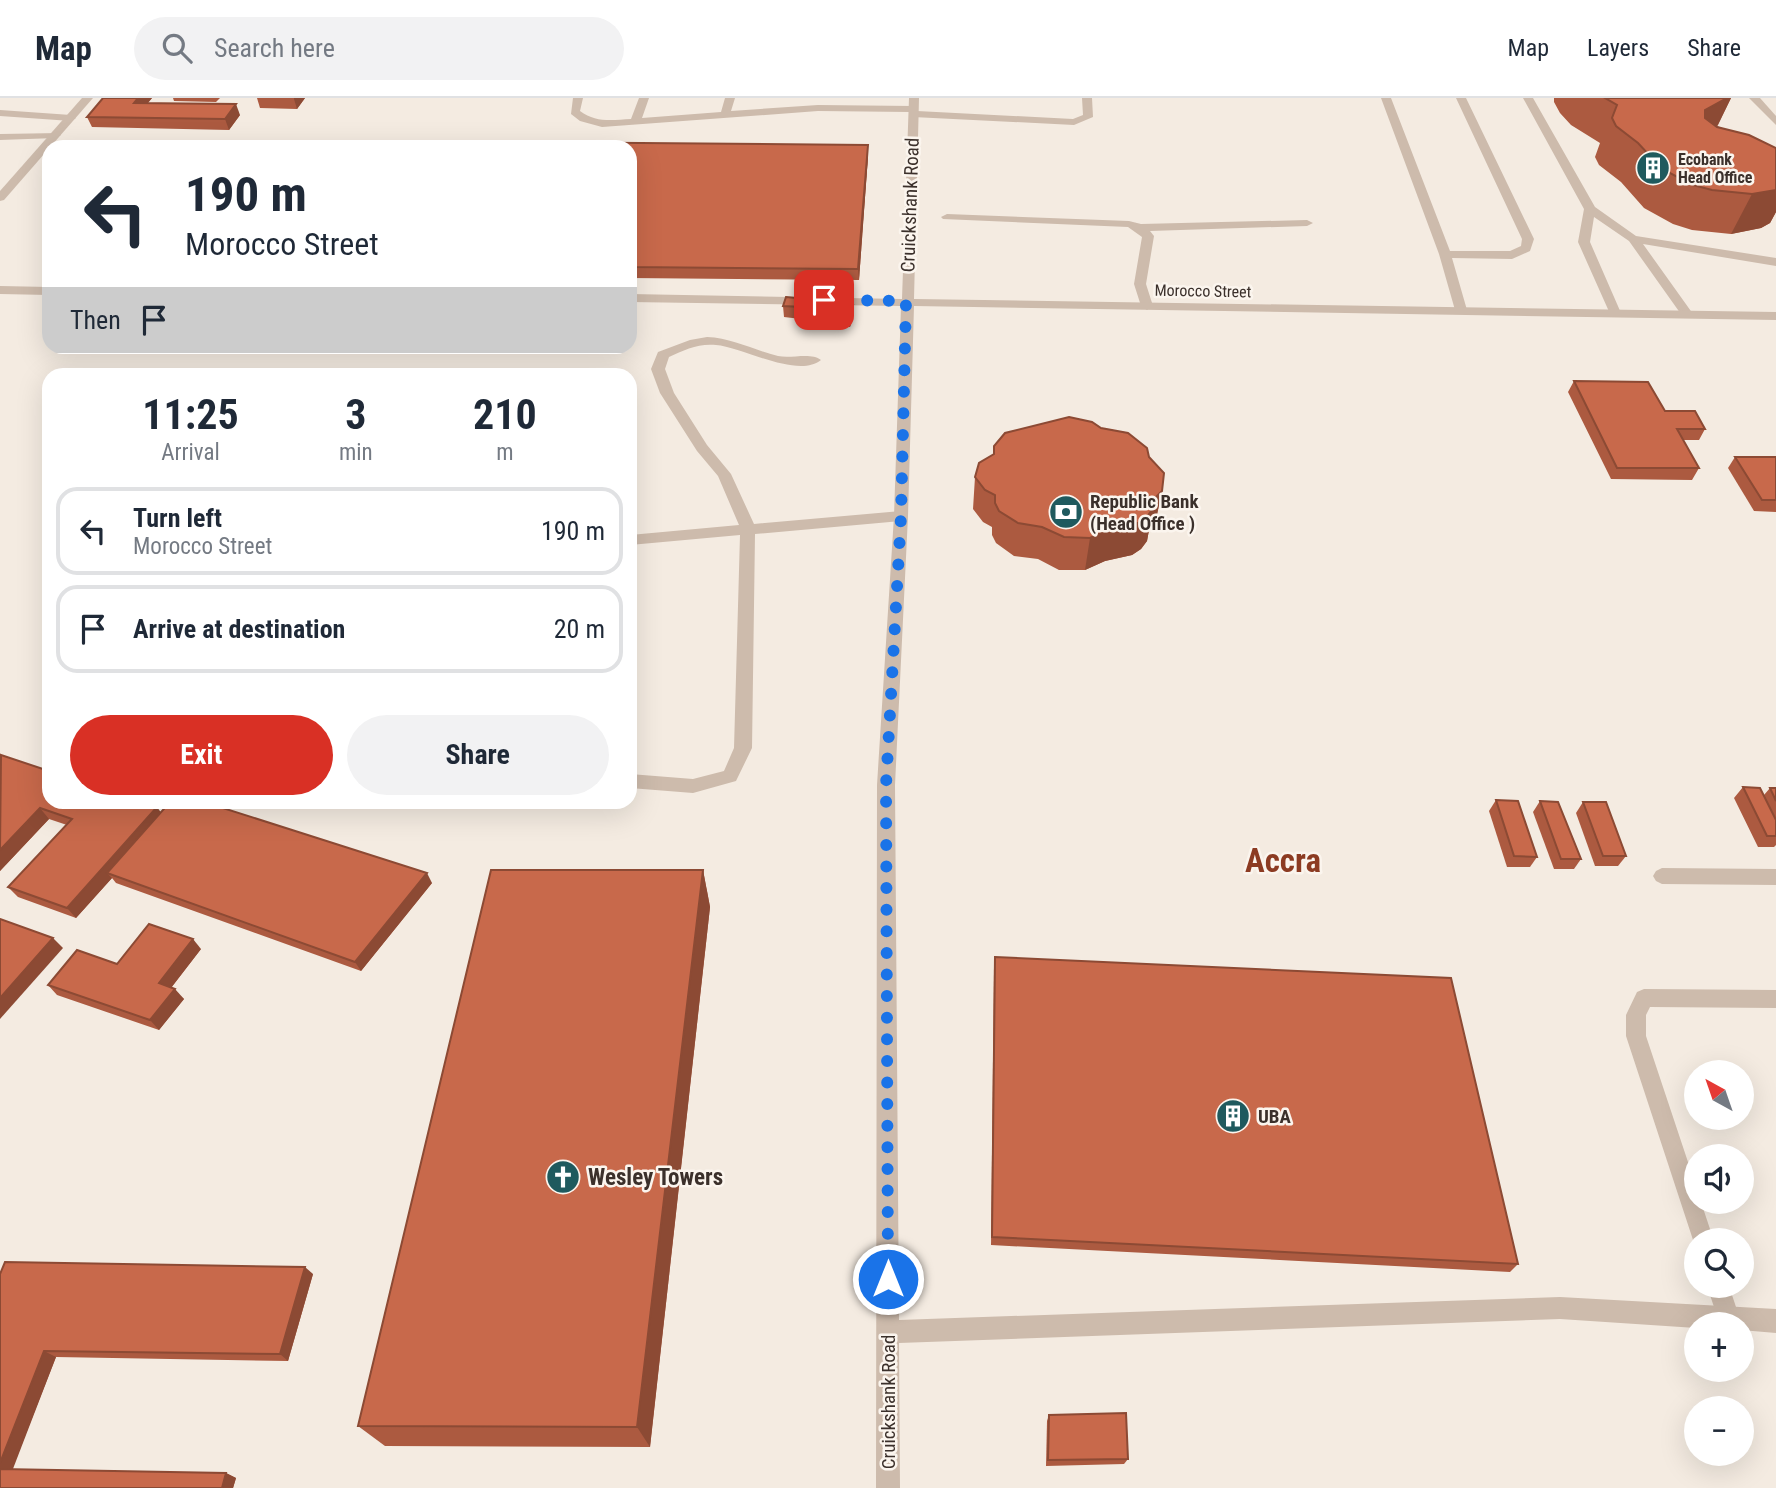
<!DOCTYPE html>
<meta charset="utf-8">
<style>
:root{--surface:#fff;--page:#f2f2f3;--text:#1f2937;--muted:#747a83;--line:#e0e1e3;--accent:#d93025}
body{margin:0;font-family:"Roboto Condensed",sans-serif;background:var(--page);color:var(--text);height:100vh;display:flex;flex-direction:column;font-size:26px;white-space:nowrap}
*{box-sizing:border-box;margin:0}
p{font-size:23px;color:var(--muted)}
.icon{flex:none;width:38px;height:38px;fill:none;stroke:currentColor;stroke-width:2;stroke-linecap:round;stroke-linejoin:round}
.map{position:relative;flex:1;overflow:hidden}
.panel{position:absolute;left:42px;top:270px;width:595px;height:441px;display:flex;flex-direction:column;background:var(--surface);border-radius:21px;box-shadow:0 7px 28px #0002}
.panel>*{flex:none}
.top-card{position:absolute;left:42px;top:42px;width:595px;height:214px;border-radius:21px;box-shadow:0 7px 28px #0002;background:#fff;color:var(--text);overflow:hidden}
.needle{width:46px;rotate:320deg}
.fabs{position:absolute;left:1684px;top:962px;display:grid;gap:14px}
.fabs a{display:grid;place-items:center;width:70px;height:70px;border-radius:50%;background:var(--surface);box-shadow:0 7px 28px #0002;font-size:35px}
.pin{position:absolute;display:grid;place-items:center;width:60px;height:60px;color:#fff;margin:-30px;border-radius:14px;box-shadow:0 4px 10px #0006}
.me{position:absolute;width:77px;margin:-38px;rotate:0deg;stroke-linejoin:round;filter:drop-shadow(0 0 5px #0008)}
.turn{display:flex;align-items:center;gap:24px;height:147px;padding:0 28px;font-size:32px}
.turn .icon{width:91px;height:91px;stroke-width:2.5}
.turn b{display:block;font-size:49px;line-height:60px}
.then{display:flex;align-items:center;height:66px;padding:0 28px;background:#0003;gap:14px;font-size:26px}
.eta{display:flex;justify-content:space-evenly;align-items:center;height:119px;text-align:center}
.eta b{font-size:42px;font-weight:700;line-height:49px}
.cta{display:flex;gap:14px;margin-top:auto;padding:14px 28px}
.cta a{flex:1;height:80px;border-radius:42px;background:var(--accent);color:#fff;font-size:28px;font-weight:700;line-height:80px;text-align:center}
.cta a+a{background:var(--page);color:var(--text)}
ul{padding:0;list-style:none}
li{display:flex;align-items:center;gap:21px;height:88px;margin:0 14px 10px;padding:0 14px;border:4px solid var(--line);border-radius:21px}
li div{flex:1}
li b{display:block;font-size:26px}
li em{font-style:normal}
header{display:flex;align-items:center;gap:42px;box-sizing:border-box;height:98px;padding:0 35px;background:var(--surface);border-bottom:2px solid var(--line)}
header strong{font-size:33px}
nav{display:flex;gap:38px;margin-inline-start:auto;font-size:24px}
.search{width:490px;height:63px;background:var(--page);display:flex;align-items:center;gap:18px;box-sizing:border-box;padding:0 24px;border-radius:38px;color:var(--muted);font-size:26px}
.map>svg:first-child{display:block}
</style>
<header>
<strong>Map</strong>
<div class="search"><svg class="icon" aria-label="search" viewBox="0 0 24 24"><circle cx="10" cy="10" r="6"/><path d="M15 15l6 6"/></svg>Search here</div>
<nav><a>Map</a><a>Layers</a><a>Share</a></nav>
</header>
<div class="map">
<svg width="1776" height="1390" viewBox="0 0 1776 1390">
<rect width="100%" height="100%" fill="#f4ebe1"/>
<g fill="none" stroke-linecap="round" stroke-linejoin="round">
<g fill="#cdbbac" fill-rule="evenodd">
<path d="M 573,0 L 583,0 L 580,13 C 596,25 612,22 631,21 L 639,0 L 649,0 L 642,20 L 721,14 L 725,0 L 735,0 L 731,13 L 818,7 L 913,8 L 917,9 L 917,13 L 1073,21 L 1083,17 L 1082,0 L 1092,0 L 1093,19 L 1074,27 L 913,19 L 909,18 L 909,14 L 818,13 L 602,29 L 580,23 L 571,16 Z"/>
<path d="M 1381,0 L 1391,0 L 1450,153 L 1510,153 L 1521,148 L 1522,141 L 1456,0 L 1466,0 L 1534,141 L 1530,153 L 1512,161 L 1452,160 L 1467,212 L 1465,215 L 1457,215 L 1455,212 L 1439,156 Z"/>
<path d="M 1523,0 L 1533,0 L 1595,109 L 1636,138 L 1776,160 L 1776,168 L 1643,146 L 1693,216 L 1691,219 L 1683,219 L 1629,143 L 1594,119 L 1590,144 L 1621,215 L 1615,219 L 1611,218 L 1578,144 L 1584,111 Z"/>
<path d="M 1749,0 L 1760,0 L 1776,18 L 1776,27 Z"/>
<path d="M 0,12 L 71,17 L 76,20 L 71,23 L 0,18 Z"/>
<path d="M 60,35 L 61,37 L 56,40 L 0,42 L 0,36 Z"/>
<path d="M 947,116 L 1129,123 L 1141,126 L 1307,122 L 1313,125 L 1307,128 L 1150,133 L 1154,138 L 1146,186 L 1153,208 L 1147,212 L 1141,208 L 1134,186 L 1142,139 L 1128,129 L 943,121 L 941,119 Z"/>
<path d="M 707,239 C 732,240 754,252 778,258 C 791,261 811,254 821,262 C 798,281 742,249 716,247 C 699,245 684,252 669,259 L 665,271 L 674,295 L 707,347 L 731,376 L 754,426 L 901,413 L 908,418 L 901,423 L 755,436 L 752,650 L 736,683 L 693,695 L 630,690 L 630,676 L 693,681 L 724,673 L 734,650 L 740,437 L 630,447 L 630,437 L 739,427 L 718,378 L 697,353 L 660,295 L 651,271 L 658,254 L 690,242 Z"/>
<path d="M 1662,770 L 1776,771 L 1776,787 L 1662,786 L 1656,783 L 1653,778 L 1656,773 Z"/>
<path d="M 1644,891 L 1776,892 L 1776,910 L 1650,909 L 1646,917 L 1646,938 L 1696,1088 L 1696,1104 L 1701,1104 L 1714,1143 L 1696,1143 L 1696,1151 L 1626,938 L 1626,917 L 1637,894 Z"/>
<path d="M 1707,1188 L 1729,1188 L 1740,1221 L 1738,1227 L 1720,1227 Z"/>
</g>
<g fill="#cdbbac" fill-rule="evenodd">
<path d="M 82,0 L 93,0 L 4,102 L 0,103 L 0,93 Z"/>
<path d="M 909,0 L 919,0 L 914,201 L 1776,214 L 1776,222 L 914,208 L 908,418 L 895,687 L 899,1222 L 1560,1199 L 1776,1211 L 1776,1235 L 1741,1232 L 1741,1227 L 1696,1227 L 1696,1230 L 1560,1221 L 899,1245 L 900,1390 L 876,1390 L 877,687 L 894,418 L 901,208 L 630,204 L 630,196 L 902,201 Z"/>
<path d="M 0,188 L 49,189 L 49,197 L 0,196 Z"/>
</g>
</g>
<g fill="#ac5a40">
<path d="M 103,0 L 152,0 L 148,5 L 240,17 L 229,32 L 92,29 L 87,19 Z"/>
<path d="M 173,0 L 220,0 L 216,4 L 174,3 Z"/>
<path d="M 257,0 L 305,0 L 297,11 L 260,10 Z"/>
<path d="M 1554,0 L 1731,0 L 1717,28 L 1776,50 L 1776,114 L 1770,125 L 1761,130 L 1731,136 L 1692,132 L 1673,126 L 1644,110 L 1621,84 L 1599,67 L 1595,59 L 1600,45 L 1571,27 L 1560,15 L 1554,4 Z"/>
<path d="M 630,49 L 868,58 L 859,182 L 630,180 Z"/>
<path d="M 786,199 L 818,213 L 815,225 L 802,224 L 801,221 L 784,219 L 783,208 Z"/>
<path d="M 833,204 L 834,215 L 830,226 L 819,225 L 819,214 Z"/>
<path d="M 838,217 L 853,218 L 850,229 L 838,228 Z"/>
<path d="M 1574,283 L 1665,313 L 1705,331 L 1699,342 L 1683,342 L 1699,370 L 1692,382 L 1611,381 L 1568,294 Z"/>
<path d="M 994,348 L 1149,359 L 1162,393 L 1155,426 L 1149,432 L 1147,443 L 1141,451 L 1132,457 L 1105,463 L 1085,472 L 1059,472 L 1038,461 L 1014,458 L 996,445 L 992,437 L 992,429 L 983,424 L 973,411 L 975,379 L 993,356 Z"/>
<path d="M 1735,359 L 1776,359 L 1776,414 L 1754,413 L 1728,370 Z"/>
<path d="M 0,658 L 161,714 L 432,785 L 361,873 L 116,785 L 112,780 L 76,820 L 18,799 L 8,789 L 67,727 L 49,721 L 0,773 Z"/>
<path d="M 1743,689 L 1764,697 L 1770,690 L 1776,690 L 1776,747 L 1774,749 L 1758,749 L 1734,700 Z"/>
<path d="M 1496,702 L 1537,759 L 1530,769 L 1507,769 L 1489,713 Z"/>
<path d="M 1540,703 L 1581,761 L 1574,771 L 1554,771 L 1533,714 Z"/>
<path d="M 1583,704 L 1626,758 L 1618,768 L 1595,768 L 1576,715 Z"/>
<path d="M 703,772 L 710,809 L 650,1349 L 385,1348 L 358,1328 Z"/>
<path d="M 201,851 L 171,890 L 184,901 L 159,932 L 57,897 L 48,887 L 117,866 Z"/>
<path d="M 995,859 L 1518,1166 L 1510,1174 L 991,1147 L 994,869 Z"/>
<path d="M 0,1176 L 313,1176 L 288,1263 L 56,1259 L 12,1371 L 226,1375 L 236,1380 L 233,1390 L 0,1390 Z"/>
<path d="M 1049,1317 L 1128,1361 L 1124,1366 L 1046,1368 L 1047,1323 Z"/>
</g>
<g fill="#8c4a34">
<path d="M 138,0 L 152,0 L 139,15 L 134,5 Z"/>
<path d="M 294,0 L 305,0 L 297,11 L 294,1 Z"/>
<path d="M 1727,0 L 1731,0 L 1718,27 L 1710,38 L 1687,50 L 1705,12 Z"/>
<path d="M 236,6 L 240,17 L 229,32 L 225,21 Z"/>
<path d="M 868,47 L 868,58 L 859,182 L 858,171 Z"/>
<path d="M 1776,92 L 1776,114 L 1770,125 L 1761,130 L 1731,136 L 1752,96 Z"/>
<path d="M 818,202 L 818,213 L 815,225 L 814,214 Z"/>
<path d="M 833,204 L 834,215 L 830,226 L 829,215 Z"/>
<path d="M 853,207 L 853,218 L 850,229 L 850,218 Z"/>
<path d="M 1162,393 L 1155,426 L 1149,432 L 1147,443 L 1141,451 L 1132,457 L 1105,463 L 1085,472 L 1090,440 L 1154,401 Z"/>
<path d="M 157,709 L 165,720 L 107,775 L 112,780 L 76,820 L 67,810 Z"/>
<path d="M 40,710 L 49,721 L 0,773 L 0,752 Z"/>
<path d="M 703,772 L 710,809 L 650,1349 L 637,1329 Z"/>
<path d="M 427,775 L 432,785 L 361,873 L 355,864 Z"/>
<path d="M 53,840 L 63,850 L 0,921 L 0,900 Z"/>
<path d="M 193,841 L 201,851 L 167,895 L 159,885 Z"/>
<path d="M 175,891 L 184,901 L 159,932 L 150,922 Z"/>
<path d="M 305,1169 L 313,1176 L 288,1263 L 280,1256 Z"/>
<path d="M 44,1253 L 56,1259 L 11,1376 L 0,1372 L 0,1365 Z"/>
<path d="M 226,1375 L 236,1380 L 233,1390 L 222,1390 Z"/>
</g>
<g fill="#c8694b" stroke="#8c4a34" stroke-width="2">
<path d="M 103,0 L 138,0 L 134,5 L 236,6 L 225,21 L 87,19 Z"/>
<path d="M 1605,0 L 1727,0 L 1705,12 L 1705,20 L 1717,29 L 1749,37 L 1776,50 L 1776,92 L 1752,96 L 1712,92 L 1693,87 L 1662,71 L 1638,45 L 1616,28 L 1612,20 L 1617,7 Z"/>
<path d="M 517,44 L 868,47 L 858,171 L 630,169 L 630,49 L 515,49 Z"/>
<path d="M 786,199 L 818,202 L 814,214 L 801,213 L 802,209 L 783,208 Z"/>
<path d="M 823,203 L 833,204 L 829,215 L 819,214 Z"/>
<path d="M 841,206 L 853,207 L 850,218 L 838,217 Z"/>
<path d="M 1574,283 L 1648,284 L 1665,313 L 1695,313 L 1705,331 L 1677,331 L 1699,370 L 1617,370 Z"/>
<path d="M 1069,319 L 1092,324 L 1101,330 L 1128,335 L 1147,350 L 1149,359 L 1164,375 L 1162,393 L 1154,401 L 1153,410 L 1147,419 L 1138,425 L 1110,431 L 1090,440 L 1064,439 L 1042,429 L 1018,425 L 999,413 L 995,405 L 995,397 L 985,392 L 975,379 L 979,365 L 994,356 L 994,348 L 1005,335 Z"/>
<path d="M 1735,359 L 1776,359 L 1776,402 L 1762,402 Z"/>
<path d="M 1,657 L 49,673 L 49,704 L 140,704 L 157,709 L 67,810 L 8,789 L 72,721 L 40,710 L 0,752 Z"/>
<path d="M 1743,689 L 1760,690 L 1776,722 L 1776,738 L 1767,738 Z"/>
<path d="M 1770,690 L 1776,690 L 1776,703 Z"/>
<path d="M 1496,702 L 1518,703 L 1537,759 L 1514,758 Z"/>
<path d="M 1540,703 L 1558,704 L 1581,761 L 1561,761 Z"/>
<path d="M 170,704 L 204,704 L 427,775 L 355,864 L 107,775 Z"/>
<path d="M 1583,704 L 1606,704 L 1626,758 L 1603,758 Z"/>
<path d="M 491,772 L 703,772 L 637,1329 L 358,1328 Z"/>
<path d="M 0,821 L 53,840 L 0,900 Z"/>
<path d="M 149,826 L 193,841 L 159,885 L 175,891 L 150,922 L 48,887 L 77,852 L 117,866 Z"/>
<path d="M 995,859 L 1451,880 L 1518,1166 L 992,1139 Z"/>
<path d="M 5,1164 L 305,1169 L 280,1256 L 44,1253 L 0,1365 L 0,1176 Z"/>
<path d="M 1126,1315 L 1128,1361 L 1048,1362 L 1049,1317 Z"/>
<path d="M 0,1371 L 226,1375 L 222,1390 L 0,1390 Z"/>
</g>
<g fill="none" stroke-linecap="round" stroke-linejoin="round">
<path stroke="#1a73e8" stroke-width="12" stroke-dasharray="0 21.6" d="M 824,202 L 906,203 L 901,418 L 886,687 L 888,1181"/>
</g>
<defs>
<g id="building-disc" transform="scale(1.75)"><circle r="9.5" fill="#1f5a5e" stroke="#fbf5ee"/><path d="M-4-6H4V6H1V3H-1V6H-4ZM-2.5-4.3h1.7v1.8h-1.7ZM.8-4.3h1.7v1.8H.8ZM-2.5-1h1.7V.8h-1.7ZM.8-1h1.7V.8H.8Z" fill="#fff"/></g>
<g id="bank-disc" transform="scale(1.75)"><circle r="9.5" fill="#1f5a5e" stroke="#fbf5ee"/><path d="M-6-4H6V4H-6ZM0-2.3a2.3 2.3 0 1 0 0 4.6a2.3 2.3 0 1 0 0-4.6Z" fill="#fff"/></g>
<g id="church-disc" transform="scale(1.75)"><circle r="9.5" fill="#1f5a5e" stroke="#fbf5ee"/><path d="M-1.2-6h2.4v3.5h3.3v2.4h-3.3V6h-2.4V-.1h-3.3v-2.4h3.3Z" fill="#fff"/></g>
</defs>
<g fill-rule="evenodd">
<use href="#building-disc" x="1653" y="70"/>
<use href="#bank-disc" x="1066" y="414"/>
<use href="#building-disc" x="1233" y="1018"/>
<use href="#church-disc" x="563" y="1079"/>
</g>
<g text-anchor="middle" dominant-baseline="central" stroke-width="5" stroke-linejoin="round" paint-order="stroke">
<g font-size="16" font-weight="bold" fill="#3b302b" stroke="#fbf5ee" text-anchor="start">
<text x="1678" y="61">Ecobank<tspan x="1678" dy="18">Head Office</tspan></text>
</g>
<g font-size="16" fill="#3b302b" stroke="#fbf5ee">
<text transform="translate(1203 193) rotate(1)">Morocco Street</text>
</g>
<g font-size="19" fill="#3b302b" stroke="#fbf5ee">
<text transform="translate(910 107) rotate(-88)">Cruickshank Road</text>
<text transform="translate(888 1304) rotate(-90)">Cruickshank Road</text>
</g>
<g font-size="19" font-weight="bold" fill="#3b302b" stroke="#fbf5ee" text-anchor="start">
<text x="1090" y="403">Republic Bank<tspan x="1090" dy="22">(Head Office )</tspan></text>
<text x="1258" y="1018">UBA</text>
</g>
<g font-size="23" font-weight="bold" fill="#3b302b" stroke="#fbf5ee" text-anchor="start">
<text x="588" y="1079">Wesley Towers</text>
</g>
<g font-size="33" font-weight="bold" fill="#8c3b22" stroke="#fbf5ee">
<text x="1283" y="762">Accra</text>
</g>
</g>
</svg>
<div class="fabs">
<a><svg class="needle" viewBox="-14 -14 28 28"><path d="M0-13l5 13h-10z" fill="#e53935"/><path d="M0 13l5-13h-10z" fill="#747a83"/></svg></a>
<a><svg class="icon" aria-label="sound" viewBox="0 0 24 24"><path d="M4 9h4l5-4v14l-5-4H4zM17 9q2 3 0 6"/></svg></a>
<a><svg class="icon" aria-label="search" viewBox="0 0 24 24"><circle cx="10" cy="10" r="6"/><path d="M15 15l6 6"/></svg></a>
<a>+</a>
<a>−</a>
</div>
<div class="pin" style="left:824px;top:202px;background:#d93025"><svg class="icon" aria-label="arrive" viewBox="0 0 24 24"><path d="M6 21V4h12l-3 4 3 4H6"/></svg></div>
<svg class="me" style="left:888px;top:1181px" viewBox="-20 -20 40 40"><circle r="17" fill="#1a73e8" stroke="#fff" stroke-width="3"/><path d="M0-11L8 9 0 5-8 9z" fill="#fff"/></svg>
<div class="top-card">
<div class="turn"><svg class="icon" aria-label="left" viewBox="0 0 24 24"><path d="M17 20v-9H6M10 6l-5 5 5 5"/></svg><div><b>190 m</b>Morocco Street</div></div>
<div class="then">Then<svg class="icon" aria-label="arrive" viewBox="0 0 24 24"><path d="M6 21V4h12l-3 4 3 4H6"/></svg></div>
</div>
<section class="panel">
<div class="eta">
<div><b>11:25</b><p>Arrival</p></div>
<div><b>3</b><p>min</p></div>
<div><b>210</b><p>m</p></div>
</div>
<ul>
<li><svg class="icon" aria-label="left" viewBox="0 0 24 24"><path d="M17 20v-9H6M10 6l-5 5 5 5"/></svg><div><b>Turn left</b><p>Morocco Street</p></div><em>190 m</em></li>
<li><svg class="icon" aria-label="arrive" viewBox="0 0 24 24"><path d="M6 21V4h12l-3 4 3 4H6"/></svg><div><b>Arrive at destination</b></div><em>20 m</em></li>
</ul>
<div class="cta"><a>Exit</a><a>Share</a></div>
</section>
</div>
